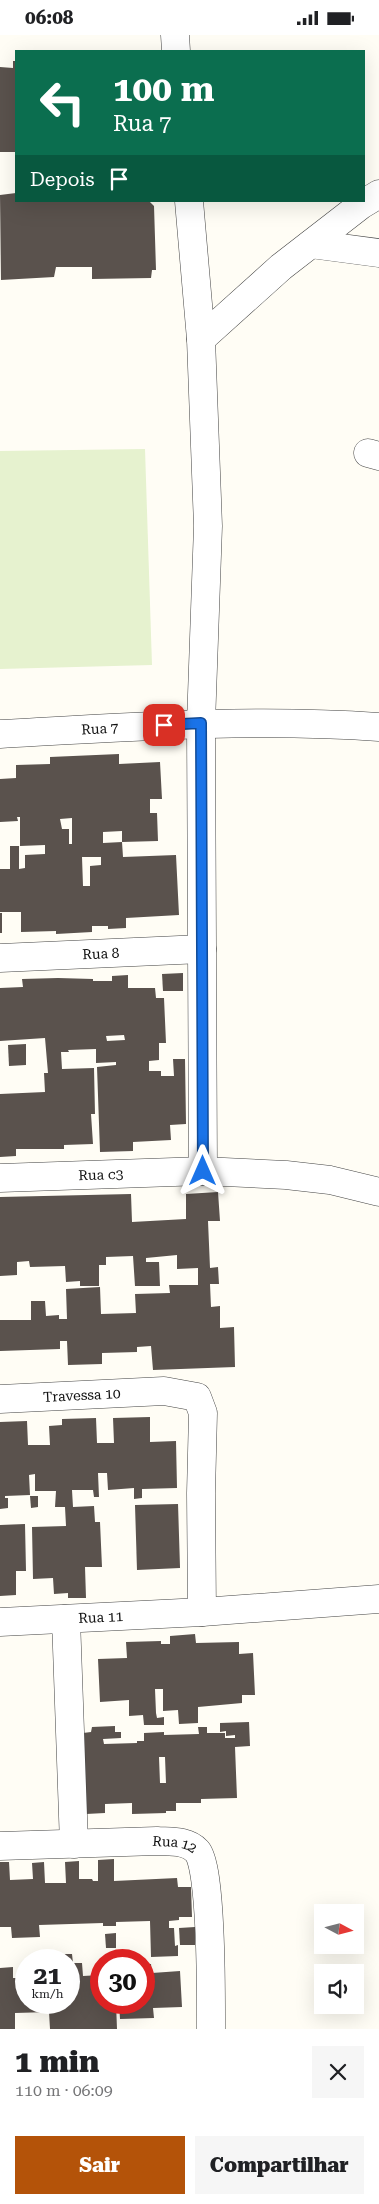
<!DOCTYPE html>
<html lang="pt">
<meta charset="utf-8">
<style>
:root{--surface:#fff;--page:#f6f6f6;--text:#202124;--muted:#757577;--accent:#b45309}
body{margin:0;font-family:"Roboto Serif",serif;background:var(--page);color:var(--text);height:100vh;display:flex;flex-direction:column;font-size:19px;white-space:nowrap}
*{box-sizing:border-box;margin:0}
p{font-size:16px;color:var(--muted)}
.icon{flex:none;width:28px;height:28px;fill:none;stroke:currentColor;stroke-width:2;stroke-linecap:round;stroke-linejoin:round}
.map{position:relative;height:1994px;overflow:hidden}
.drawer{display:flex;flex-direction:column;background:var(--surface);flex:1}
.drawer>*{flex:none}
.guide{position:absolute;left:15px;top:15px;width:350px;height:152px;border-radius:0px;box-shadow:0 5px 20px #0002;background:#0b6e4f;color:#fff;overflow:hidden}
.needle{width:32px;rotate:97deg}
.tools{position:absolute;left:314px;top:1869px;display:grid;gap:10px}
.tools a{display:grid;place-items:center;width:50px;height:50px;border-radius:0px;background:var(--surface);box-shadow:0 5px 20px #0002;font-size:25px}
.speed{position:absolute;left:15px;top:1914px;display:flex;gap:10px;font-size:25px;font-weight:700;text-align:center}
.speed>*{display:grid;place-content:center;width:65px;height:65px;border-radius:50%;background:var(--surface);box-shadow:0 5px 20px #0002;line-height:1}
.speed small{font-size:12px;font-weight:400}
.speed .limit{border:8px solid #d22;background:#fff;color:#111}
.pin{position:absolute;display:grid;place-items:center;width:42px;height:42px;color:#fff;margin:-21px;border-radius:10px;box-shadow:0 2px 8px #0006}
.me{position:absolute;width:55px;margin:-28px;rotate:0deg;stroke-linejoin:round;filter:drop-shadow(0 0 4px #0008)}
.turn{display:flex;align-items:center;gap:18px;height:105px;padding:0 15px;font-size:22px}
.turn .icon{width:65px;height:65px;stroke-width:2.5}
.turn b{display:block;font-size:35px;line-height:42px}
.then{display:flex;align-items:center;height:48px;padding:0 15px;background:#0003;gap:10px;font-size:19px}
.round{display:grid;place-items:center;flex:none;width:52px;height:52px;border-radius:0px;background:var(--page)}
.summary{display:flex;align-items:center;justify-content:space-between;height:85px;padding:0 15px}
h1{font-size:30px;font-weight:800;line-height:38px}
.action{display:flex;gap:10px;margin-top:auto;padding:10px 15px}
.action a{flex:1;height:58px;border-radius:0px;background:var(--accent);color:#fff;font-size:20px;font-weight:800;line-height:58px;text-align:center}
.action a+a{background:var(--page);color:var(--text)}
.status{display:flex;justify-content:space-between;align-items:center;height:35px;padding:0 25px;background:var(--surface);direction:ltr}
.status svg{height:14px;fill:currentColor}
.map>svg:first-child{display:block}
</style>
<div class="status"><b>06:08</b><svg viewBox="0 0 49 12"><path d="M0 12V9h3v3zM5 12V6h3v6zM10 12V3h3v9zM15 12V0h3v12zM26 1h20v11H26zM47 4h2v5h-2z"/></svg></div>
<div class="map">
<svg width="379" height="1994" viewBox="0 0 379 1994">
<rect width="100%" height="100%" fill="#fffdf5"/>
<path fill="#e6f2cf" d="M 145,414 L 152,630 L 0,634 L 0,416 Z"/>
<g fill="#5a524d" fill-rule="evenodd">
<path d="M 13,26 L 16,26 L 16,117 L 0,117 L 0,32 L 13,33 Z"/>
<path d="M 16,158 L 16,166 L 149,166 L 154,171 L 156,235 L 152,235 L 151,243 L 92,244 L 92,232 L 56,232 L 54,242 L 1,245 L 0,160 Z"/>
<path d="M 119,719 L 119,729 L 160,727 L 162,764 L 150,764 L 150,778 L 157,778 L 158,806 L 122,807 L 123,822 L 176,820 L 179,880 L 126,883 L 126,893 L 108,894 L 108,891 L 92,891 L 92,897 L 56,899 L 56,896 L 21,897 L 21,877 L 0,877 L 0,834 L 10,834 L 10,811 L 19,811 L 19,834 L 25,833 L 25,820 L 45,819 L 45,810 L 20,811 L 20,782 L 17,782 L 18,786 L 0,787 L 0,744 L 16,743 L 16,730 L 50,729 L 50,722 ZM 72,783 L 72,809 L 69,809 L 69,794 L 62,794 L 60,784 ZM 122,796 L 122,807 L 103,808 L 103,797 ZM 82,822 L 101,822 L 101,830 L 90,831 L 90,851 L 83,851 Z"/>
<rect x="0" y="878" width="2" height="20"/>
<path d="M 183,938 L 183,956 L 163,956 L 162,939 Z"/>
<path d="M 128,940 L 128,953 L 155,953 L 156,963 L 164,963 L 166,1008 L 159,1008 L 159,1025 L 149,1026 L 149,1036 L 161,1036 L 161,1041 L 174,1041 L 173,1024 L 185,1024 L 186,1089 L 170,1090 L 171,1105 L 133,1107 L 133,1116 L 100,1117 L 97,1032 L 116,1030 L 116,1027 L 96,1028 L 96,1014 L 68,1015 L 69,1017 L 61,1017 L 62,1034 L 94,1033 L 95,1079 L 91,1079 L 93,1109 L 64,1110 L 64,1114 L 16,1114 L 16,1121 L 0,1122 L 0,1059 L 45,1057 L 44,1038 L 48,1038 L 45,1003 L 0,1006 L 0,953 L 23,952 L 22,944 L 58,943 L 93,944 L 93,946 L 112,946 L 112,941 ZM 124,1000 L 125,1005 L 107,1006 L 106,1001 Z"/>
<path d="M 26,1009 L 26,1030 L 9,1031 L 8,1010 Z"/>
<path d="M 218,1157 L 220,1186 L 208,1186 L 210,1233 L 218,1232 L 219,1249 L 210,1249 L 211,1272 L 220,1271 L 220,1293 L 234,1292 L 235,1332 L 153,1335 L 151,1311 L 137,1312 L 137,1317 L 102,1318 L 102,1329 L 68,1330 L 67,1306 L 60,1306 L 60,1314 L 0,1316 L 0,1285 L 31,1285 L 31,1266 L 45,1266 L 46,1281 L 59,1280 L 59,1284 L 67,1284 L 66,1254 L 100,1252 L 101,1279 L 136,1278 L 135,1259 L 170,1258 L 169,1250 L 198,1250 L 198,1233 L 177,1234 L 177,1220 L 146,1223 L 146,1227 L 159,1227 L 160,1251 L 135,1251 L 133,1221 L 106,1222 L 106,1230 L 99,1230 L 99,1251 L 80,1251 L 80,1246 L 66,1247 L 65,1231 L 30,1232 L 29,1226 L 17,1227 L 17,1240 L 0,1241 L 0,1162 L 131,1159 L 132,1187 L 186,1184 L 186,1159 Z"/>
<path d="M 150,1382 L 150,1407 L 176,1406 L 177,1453 L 142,1454 L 142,1463 L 134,1464 L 134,1453 L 108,1455 L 107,1438 L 98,1438 L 99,1462 L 94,1462 L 93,1455 L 72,1455 L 73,1472 L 94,1471 L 95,1487 L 100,1487 L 102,1532 L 85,1532 L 86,1563 L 68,1563 L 68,1558 L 54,1559 L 53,1543 L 33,1544 L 32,1492 L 66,1491 L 65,1472 L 55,1472 L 56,1456 L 35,1456 L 35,1439 L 29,1440 L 30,1460 L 5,1461 L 5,1463 L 8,1463 L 8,1473 L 0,1474 L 0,1387 L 27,1386 L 28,1410 L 50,1410 L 49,1391 L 62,1390 L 62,1384 L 96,1383 L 97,1408 L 114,1408 L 113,1383 Z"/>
<path d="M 30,1461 L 38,1461 L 38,1472 L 31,1473 Z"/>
<path d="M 178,1469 L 180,1533 L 137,1535 L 135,1470 Z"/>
<path d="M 25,1489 L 26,1536 L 16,1536 L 16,1560 L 0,1561 L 0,1490 Z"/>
<path d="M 195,1599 L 196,1608 L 239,1607 L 239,1619 L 253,1618 L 255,1660 L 242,1660 L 242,1668 L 198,1672 L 198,1688 L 179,1689 L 178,1675 L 163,1676 L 163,1654 L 155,1654 L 156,1678 L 157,1683 L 164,1682 L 164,1690 L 144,1690 L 143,1680 L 129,1681 L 129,1665 L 100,1667 L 98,1624 L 127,1623 L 126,1607 L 161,1606 L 161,1609 L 170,1609 L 170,1601 Z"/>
<path d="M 249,1687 L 250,1711 L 235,1712 L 237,1763 L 201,1764 L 201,1768 L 176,1768 L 176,1776 L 166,1776 L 166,1778 L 132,1779 L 132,1768 L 105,1769 L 105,1778 L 86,1779 L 83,1698 L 91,1697 L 92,1692 L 115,1691 L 115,1697 L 121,1697 L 121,1703 L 103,1704 L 104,1709 L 137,1708 L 137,1706 L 144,1706 L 144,1698 L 164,1697 L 164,1700 L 199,1699 L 198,1692 L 207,1692 L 207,1698 L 225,1698 L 225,1703 L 235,1703 L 235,1700 L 226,1701 L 226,1696 L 220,1697 L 220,1688 ZM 159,1722 L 165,1722 L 166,1748 L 160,1748 Z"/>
<path d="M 114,1824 L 114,1846 L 177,1843 L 178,1852 L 191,1852 L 192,1882 L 179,1882 L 179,1885 L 169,1886 L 169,1893 L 174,1893 L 175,1911 L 178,1910 L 178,1921 L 151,1922 L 150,1886 L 116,1887 L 116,1891 L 103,1891 L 103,1888 L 39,1890 L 40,1902 L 12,1903 L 11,1892 L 0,1892 L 0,1827 L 9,1827 L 10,1845 L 33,1844 L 32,1828 L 44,1827 L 45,1848 L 66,1848 L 65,1827 L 79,1826 L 79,1844 L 92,1844 L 93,1846 L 98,1846 L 98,1825 Z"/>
<path d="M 195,1892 L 195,1910 L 180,1910 L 179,1893 Z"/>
<path d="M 116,1898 L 116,1913 L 106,1913 L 105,1899 Z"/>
<path d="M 47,1919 L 72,1919 L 73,1928 L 82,1928 L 83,1941 L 101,1940 L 101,1968 L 116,1968 L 117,1994 L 50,1994 L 49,1977 L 15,1978 L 15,1994 L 0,1994 L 0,1933 L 13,1932 L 13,1943 L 26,1943 L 26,1968 L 69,1968 L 69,1925 L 47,1925 Z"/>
<path d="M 117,1921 L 117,1925 L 107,1925 L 106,1922 Z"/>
<path d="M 144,1929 L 151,1929 L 152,1938 L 180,1936 L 182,1972 L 153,1973 L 154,1983 L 120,1984 L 119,1968 L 144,1968 Z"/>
</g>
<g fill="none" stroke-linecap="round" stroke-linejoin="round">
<g stroke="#444" stroke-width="29">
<g id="minor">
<path d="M 175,0 L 176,16"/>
<path d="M 189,166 L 201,304 L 208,491 L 201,688 L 203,1136"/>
<path d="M 311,209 L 379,218"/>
<path d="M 201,304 L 281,232 L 361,170 L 379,159"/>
<path d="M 368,418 L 379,421"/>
<path id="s1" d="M 0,699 C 126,692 252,683 379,692"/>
<path id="s2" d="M 0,923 L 202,914"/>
<path id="s3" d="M 0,1143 L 203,1136 L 286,1140 L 330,1145 L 379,1157"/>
<path id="s4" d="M 0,1364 L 164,1356 L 197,1362 L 203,1378 L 201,1458 L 202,1577"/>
<path d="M 66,1584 L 74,1809"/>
<path id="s5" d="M 0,1587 L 202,1577 L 379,1564"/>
<path id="s6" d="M 0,1811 L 157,1806 C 170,1807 187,1805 197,1816 C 212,1832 211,1966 211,1994"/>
</g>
</g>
<use href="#minor" stroke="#fff" stroke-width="28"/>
</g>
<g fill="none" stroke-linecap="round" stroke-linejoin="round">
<g stroke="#114b97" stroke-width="12">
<path id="route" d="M 164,690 L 201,688 L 203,1136"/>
</g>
<use href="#route" stroke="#1a73e8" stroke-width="9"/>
</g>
<g text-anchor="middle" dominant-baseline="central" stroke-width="5" stroke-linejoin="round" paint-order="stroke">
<g font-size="14" fill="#111" stroke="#fff">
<text stroke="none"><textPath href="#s1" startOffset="100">Rua 7</textPath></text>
<text stroke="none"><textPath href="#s2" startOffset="101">Rua 8</textPath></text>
<text stroke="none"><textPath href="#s3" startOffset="101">Rua c3</textPath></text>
<text stroke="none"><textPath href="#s4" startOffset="82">Travessa 10</textPath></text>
<text stroke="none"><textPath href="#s5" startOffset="101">Rua 11</textPath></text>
<text stroke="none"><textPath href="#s6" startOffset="175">Rua 12</textPath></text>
</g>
</g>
</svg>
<div class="tools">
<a><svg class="needle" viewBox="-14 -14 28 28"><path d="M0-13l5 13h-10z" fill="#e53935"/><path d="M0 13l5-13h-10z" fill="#757577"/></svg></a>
<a><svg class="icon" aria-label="sound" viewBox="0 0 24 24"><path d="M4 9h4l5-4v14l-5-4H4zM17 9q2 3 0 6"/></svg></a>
</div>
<div class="speed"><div>21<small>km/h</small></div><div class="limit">30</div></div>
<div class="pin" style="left:164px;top:690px;background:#d93025"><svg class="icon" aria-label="arrive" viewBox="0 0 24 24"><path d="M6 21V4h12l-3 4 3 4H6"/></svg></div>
<svg class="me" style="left:203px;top:1136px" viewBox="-20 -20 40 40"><path d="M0-17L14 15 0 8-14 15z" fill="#1a73e8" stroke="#fff" stroke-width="4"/></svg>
<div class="guide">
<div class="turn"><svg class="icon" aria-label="left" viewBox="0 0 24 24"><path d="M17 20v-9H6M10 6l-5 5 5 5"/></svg><div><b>100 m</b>Rua 7</div></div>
<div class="then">Depois<svg class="icon" aria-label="arrive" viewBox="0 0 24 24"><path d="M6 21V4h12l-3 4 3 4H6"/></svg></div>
</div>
</div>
<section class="drawer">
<div class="summary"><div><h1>1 min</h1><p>110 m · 06:09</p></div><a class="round"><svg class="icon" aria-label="close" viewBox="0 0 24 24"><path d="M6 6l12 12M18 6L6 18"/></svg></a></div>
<div class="action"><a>Sair</a><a>Compartilhar</a></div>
</section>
